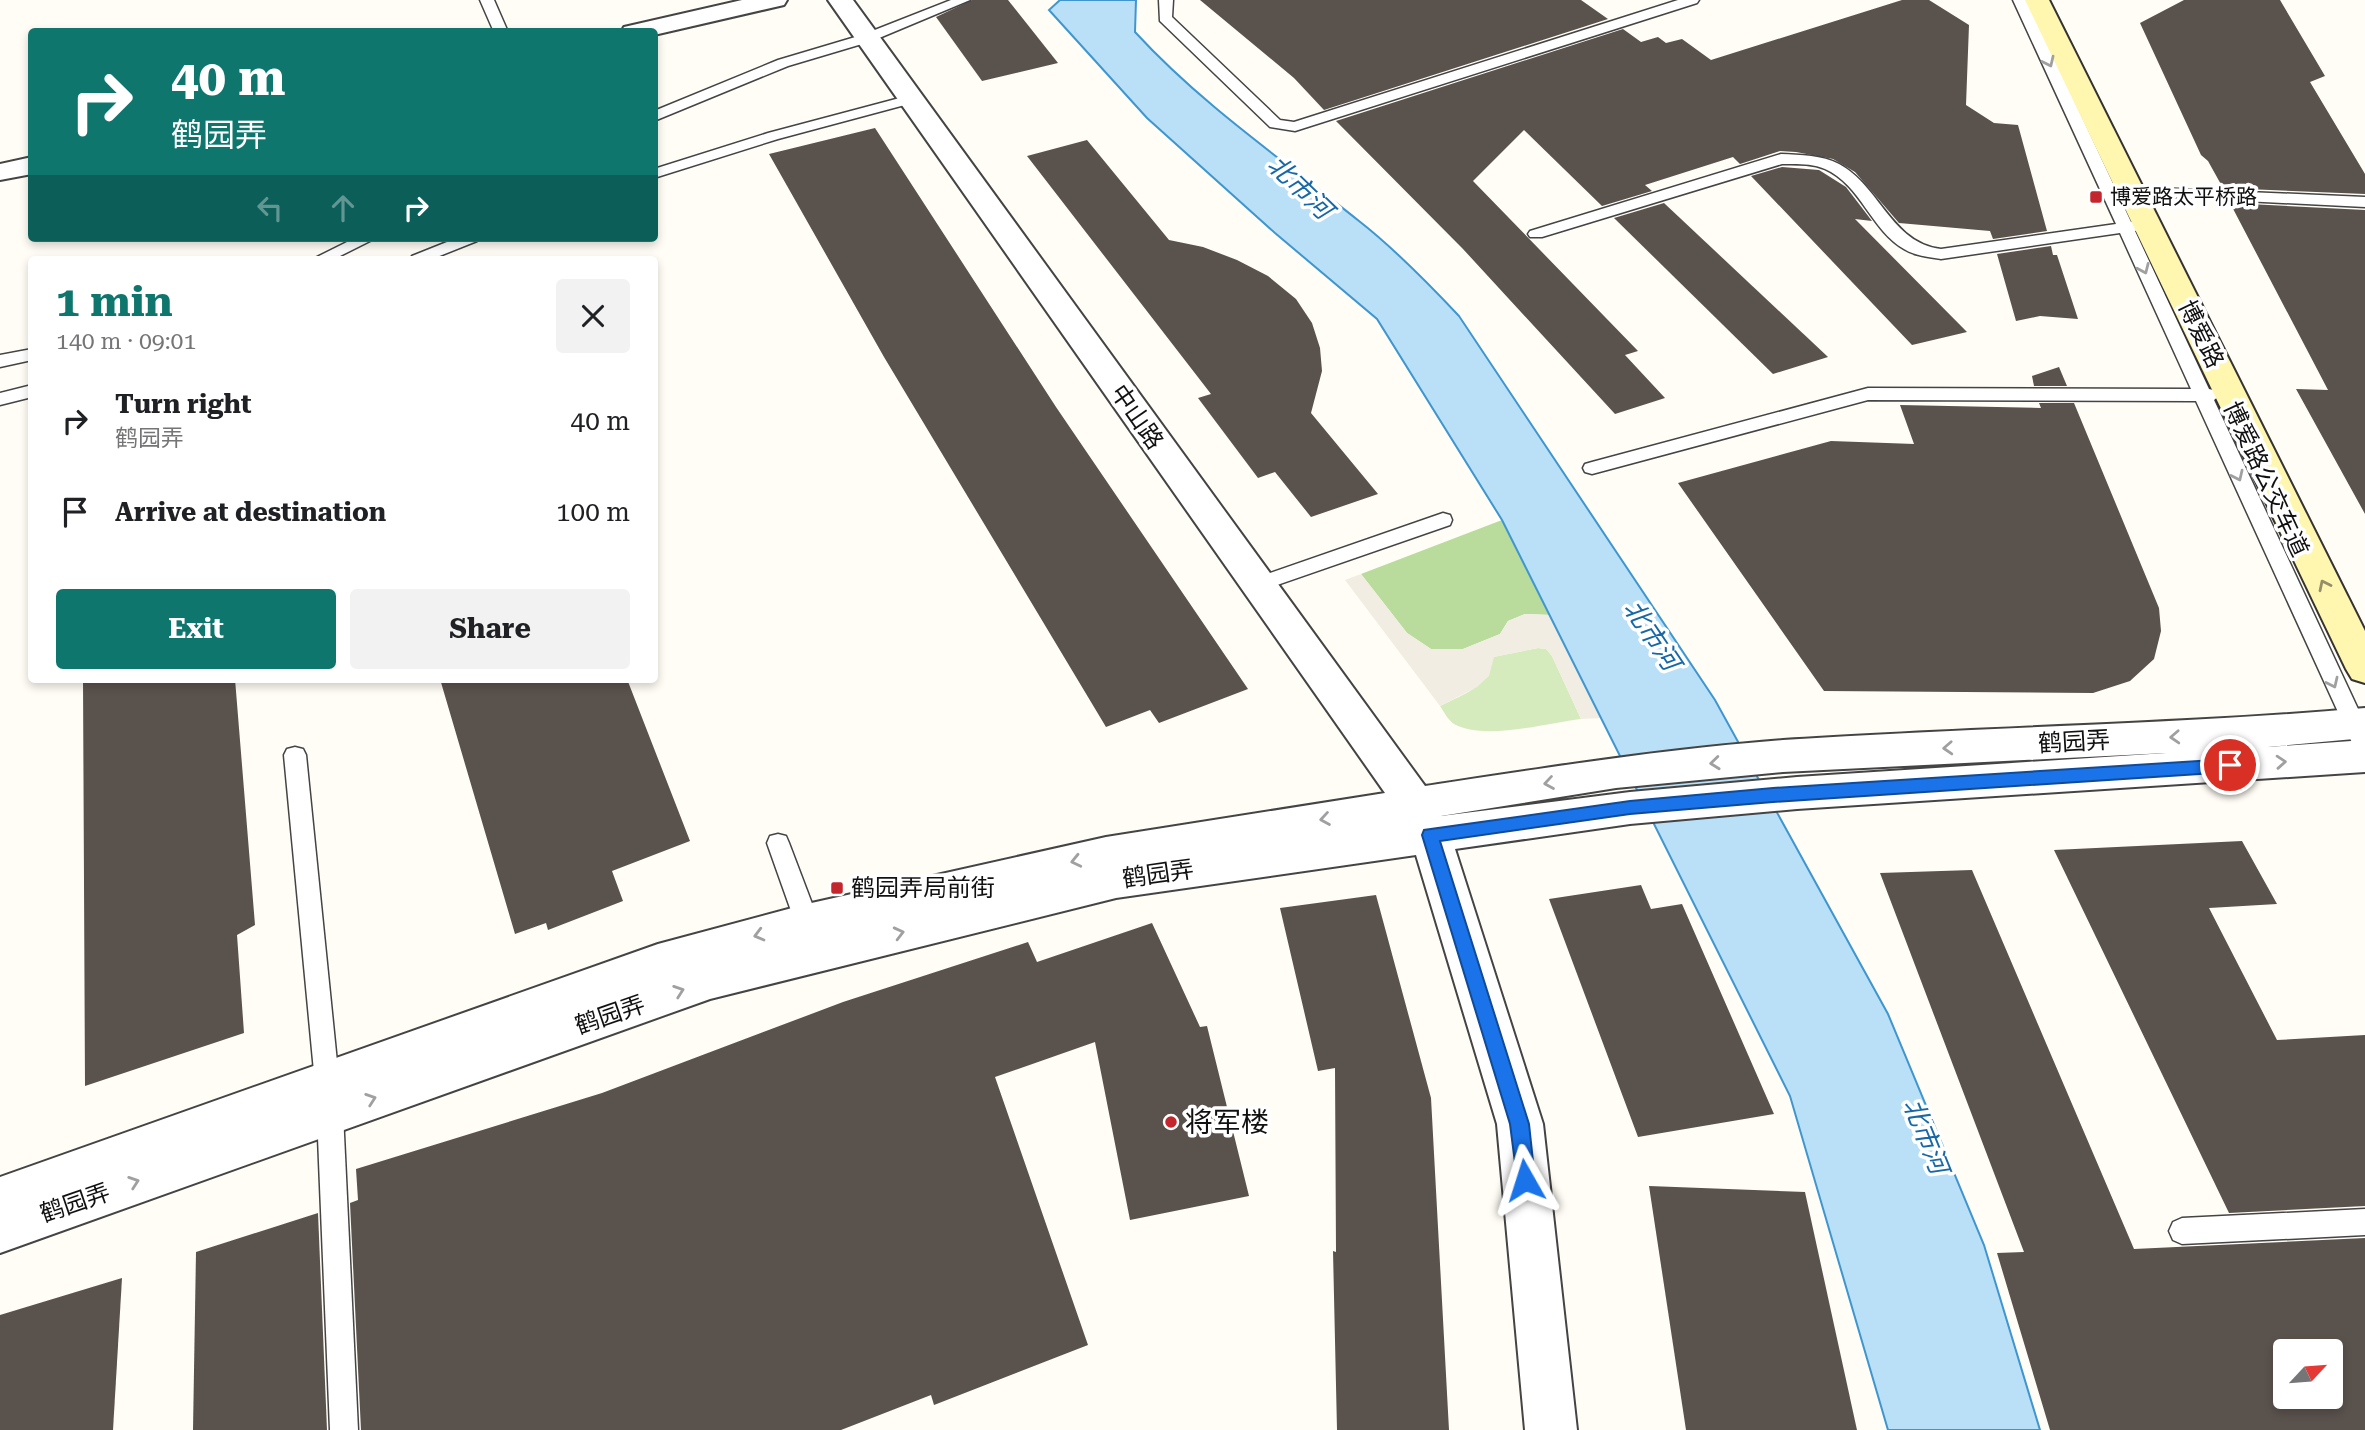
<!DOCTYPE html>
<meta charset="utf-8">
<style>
:root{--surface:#fff;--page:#f2f2f2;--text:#202124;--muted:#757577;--accent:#0f766e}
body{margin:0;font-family:"Roboto Serif","Noto Sans SC",serif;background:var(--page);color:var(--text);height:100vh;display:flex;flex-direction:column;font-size:26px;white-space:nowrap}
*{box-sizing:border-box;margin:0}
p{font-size:23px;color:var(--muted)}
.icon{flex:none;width:38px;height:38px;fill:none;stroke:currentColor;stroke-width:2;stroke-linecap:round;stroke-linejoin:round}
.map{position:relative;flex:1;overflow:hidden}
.panel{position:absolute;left:28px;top:256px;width:630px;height:427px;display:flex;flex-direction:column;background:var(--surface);border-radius:7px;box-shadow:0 4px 10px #0003}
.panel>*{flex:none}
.hud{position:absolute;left:28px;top:28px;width:630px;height:214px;border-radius:7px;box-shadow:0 4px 10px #0003;background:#0f766e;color:#fff;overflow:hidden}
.needle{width:46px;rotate:64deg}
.controls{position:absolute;left:2273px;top:1339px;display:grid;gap:14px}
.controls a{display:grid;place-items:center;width:70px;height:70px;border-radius:7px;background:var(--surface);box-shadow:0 4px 10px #0003;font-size:35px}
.pin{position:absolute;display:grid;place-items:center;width:60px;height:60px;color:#fff;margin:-30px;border:4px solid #fff;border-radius:50%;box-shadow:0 2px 7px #0007}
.me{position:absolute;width:77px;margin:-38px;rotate:354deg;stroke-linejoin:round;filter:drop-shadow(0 0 5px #0008)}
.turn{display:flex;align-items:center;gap:24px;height:147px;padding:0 28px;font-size:32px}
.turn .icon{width:91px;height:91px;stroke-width:2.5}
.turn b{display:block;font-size:49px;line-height:60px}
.lanes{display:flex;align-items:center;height:66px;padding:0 28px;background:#0003;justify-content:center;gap:35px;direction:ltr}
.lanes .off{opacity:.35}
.round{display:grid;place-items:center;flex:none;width:74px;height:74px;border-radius:7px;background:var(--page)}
.head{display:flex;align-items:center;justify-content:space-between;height:119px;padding:0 28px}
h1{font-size:42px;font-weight:700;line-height:52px;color:var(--accent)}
.cta{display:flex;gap:14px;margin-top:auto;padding:14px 28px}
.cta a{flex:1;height:80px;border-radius:7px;background:var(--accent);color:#fff;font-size:28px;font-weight:700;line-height:80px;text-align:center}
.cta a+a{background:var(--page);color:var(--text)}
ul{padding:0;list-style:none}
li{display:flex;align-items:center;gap:21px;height:91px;padding:0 28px}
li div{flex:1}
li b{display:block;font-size:26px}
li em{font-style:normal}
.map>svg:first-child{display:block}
</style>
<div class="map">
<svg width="2365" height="1430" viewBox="0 0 2365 1430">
<rect width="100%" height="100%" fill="#fffdf5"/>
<path fill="#d5ebbd" d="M 1538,648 L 1546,649 L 1552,656 L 1581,719 C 1547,723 1484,741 1454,724 C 1448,720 1444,712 1440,706 C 1466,693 1487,688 1493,657 Z"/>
<path fill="#b9dc9c" d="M 1502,520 L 1551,615 L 1525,614 L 1508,621 L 1500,634 L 1463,649 L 1431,649 L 1407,633 L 1361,574 Z"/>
<path fill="#f1ede2" d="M 1361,574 L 1407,633 L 1431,649 L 1463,649 L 1500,634 L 1508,621 L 1525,614 L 1551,615 L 1602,718 L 1581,719 L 1552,656 L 1546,649 L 1538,648 L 1494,657 L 1489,676 L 1477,687 L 1440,706 L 1345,580 Z"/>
<path fill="#b9e0f7" stroke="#3f96cf" stroke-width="2" d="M 1060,0 L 1136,0 L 1135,32 C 1202,105 1283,160 1359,221 C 1395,249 1428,283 1459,316 L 1715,700 L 1888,1014 L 1984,1245 L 2040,1430 L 1888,1430 L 1790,1096 L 1502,520 L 1377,319 L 1275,233 L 1147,118 L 1049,10 Z"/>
<g fill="#5a524d" fill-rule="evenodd">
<path d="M 972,0 L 1008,0 L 1058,63 L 982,81 L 936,17 Z"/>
<path d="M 1200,0 L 1581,0 L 1608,19 L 1324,110 L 1294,78 Z"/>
<path d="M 1902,0 L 1929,0 L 1969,25 L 1966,105 L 1994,123 L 2018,125 L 2047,231 L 1993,239 L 1990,231 L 1899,223 L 1855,172 L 1833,159 L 1796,152 L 1780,151 L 1740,164 L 1733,157 L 1645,185 L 1652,191 L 1602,206 L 1524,130 L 1473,181 L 1638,351 L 1625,355 L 1665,398 L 1615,414 L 1463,249 L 1336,121 L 1623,29 L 1641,42 L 1658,37 L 1666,43 L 1682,39 L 1711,60 Z"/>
<path d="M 2184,0 L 2280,0 L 2325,76 L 2310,82 L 2365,174 L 2365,194 L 2223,188 L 2208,161 L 2201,155 L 2140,23 Z"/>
<path d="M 875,128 L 1056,407 L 1248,689 L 1159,723 L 1150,710 L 1106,727 L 884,357 L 769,154 Z"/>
<path d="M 1087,140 L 1169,240 L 1203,247 L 1237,260 L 1268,276 L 1296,299 L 1312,323 L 1320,348 L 1322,371 L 1311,413 L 1378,494 L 1311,517 L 1275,472 L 1258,478 L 1198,398 L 1211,394 L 1027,156 Z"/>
<path d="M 1782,167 L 1819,170 L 1846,187 L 1872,221 L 1855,219 L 1967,332 L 1912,345 L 1751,176 Z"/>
<path d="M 1664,203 L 1828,357 L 1773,374 L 1614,218 Z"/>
<path d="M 2230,203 L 2365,210 L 2365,514 L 2296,389 L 2328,390 Z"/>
<path d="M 2051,246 L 2053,255 L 2057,255 L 2078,319 L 2040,316 L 2016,321 L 1997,254 Z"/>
<path d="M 2059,367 L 2067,386 L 2034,386 L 2032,376 Z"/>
<path d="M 2039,403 L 2074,403 L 2159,608 L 2161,631 L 2154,659 L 2130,681 L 2093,693 L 1824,691 L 1678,483 L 1831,441 L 1914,444 L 1900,405 L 2041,408 Z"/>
<path d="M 83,679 L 235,679 L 255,925 L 237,935 L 244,1033 L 85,1086 Z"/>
<path d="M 440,679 L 627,679 L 690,841 L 612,871 L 623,901 L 548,930 L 546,923 L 515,934 Z"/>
<path d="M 2242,841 L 2277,904 L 2209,908 L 2277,1040 L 2365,1035 L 2365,1206 L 2229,1213 L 2054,850 Z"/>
<path d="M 1972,870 L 2134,1249 L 2365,1238 L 2365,1430 L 2050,1430 L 1997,1253 L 2024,1252 L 1880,873 ZM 2286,1351 L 2331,1351 L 2331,1396 L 2286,1396 Z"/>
<path d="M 1641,885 L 1651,909 L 1682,904 L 1774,1114 L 1638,1137 L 1549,899 Z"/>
<path d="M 1376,895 L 1431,1098 L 1449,1430 L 1337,1430 L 1333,1251 L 1336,1252 L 1335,1068 L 1318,1071 L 1280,908 Z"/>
<path d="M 1152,923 L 1200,1027 L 1207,1026 L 1249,1196 L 1130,1220 L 1095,1042 L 995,1077 L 1088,1345 L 934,1405 L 931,1395 L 841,1430 L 361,1430 L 350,1203 L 358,1200 L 356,1169 L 602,1093 L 843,1002 L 1028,942 L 1037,962 Z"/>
<path d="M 1649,1186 L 1805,1192 L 1857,1430 L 1686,1430 Z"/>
<path d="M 318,1213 L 327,1430 L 193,1430 L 196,1252 Z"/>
<path d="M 122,1278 L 113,1430 L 0,1430 L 0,1315 Z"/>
</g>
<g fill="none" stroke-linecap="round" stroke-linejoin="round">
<g stroke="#444" stroke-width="3">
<g id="service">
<path d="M 480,0 L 494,0 L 508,32 L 494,32 Z"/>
<path d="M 951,0 L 970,0 L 872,41 L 788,66 L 654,121 L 654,111 L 778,60 L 862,35 Z"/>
<path d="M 1159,0 L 1173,0 L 1172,17 L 1280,120 L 1294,122 L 1678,0 L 1699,0 L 1697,3 L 1295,131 L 1270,127 L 1160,21 Z"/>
<path d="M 2013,0 L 2027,0 L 2131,222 L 2143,223 L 2145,226 L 2135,231 L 2209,389 L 2217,391 L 2220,395 L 2214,400 L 2365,724 L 2365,755 L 2357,753 L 2354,747 L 2196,401 L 1868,400 L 1592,474 L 1585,472 L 1583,468 L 1585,464 L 1592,462 L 1868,388 L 2191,389 L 2120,233 L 1941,259 C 1929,257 1915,256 1904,249 C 1871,230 1861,185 1825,169 C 1811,163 1796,164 1782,164 L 1542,237 L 1530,237 L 1528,234 L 1530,231 L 1781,154 C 1801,155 1822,155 1839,164 C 1880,186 1891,243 1941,249 L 2116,224 Z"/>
<path d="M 911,95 L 916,96 L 918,99 L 916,102 L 778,139 L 654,178 L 654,169 L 768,133 Z"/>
<path d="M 2131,187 L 2365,197 L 2365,207 L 2125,195 L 2123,192 L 2125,189 Z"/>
<path d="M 355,238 L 376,238 L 334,259 L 313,259 Z"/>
<path d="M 457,238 L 479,238 L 477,241 L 432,259 L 410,259 L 412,256 Z"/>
<path d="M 32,349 L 32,360 L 0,367 L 0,355 Z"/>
<path d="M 32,385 L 32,397 L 0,405 L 0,393 Z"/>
<path d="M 1443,513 L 1450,515 L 1452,520 L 1450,525 L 1257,592 L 1250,590 L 1247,585 L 1250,580 Z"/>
<path d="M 295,747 L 303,749 L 306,755 L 339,1082 L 336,1090 L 327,1093 L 318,1090 L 315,1082 L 284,755 L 287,749 Z"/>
<path d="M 778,834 L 786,836 L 789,843 L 819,922 L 815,929 L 807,932 L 799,929 L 795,922 L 767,843 L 770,836 Z"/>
<path d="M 330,1101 L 339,1105 L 343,1113 L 358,1430 L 330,1430 L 317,1113 L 321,1105 Z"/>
<path d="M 2365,1209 L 2365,1235 L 2182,1244 L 2173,1240 L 2169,1231 L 2173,1222 L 2182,1218 Z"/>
</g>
</g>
<g stroke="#444" stroke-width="4">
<g id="minor">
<path d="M 742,0 L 787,0 L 784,5 L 654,35 L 654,32 L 621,32 L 624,27 Z"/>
<path d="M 828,0 L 853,0 L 1425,786 C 1544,768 1663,749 1783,740 C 1977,727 2171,725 2365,708 L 2365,738 L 2268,747 L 2365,740 L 2365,772 L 1797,809 L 1630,824 L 1455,849 L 1543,1124 L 1577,1430 L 1525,1430 L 1497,1124 L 1416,855 L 1116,898 L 710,999 L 0,1253 L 0,1177 L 658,944 L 807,904 L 1106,837 L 1385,793 ZM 2166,753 L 1797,777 L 1630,792 L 1441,816 L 1616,788 L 1783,772 Z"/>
<path d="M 32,157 L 32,174 L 0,180 L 0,164 Z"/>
</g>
</g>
<g stroke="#333" stroke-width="4">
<path id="secondary" d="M 2025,0 L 2049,0 L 2365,631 L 2365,683 L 2352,679 L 2346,669 Z"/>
</g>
<use href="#service" fill="#fff" fill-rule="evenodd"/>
<use href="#minor" fill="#fff" fill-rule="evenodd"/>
<use href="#secondary" fill="#fff6b0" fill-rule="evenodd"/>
</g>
<defs><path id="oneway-chevron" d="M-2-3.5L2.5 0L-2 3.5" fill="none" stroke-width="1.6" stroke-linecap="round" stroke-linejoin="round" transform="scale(1.75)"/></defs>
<g stroke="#a0a0a0">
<use href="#oneway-chevron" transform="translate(2049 62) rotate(65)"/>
<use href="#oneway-chevron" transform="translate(2144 269) rotate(66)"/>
<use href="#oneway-chevron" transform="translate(2238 476) rotate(65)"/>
<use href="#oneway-chevron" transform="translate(2333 683) rotate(65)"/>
<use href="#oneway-chevron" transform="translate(2175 737) rotate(177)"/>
<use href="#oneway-chevron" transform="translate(1948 748) rotate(177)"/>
<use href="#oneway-chevron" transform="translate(2281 762) rotate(-4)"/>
<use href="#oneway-chevron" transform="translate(1715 763) rotate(174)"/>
<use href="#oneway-chevron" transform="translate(1549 783) rotate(171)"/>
<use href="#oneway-chevron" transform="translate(1325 819) rotate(171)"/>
<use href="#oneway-chevron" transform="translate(1076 861) rotate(167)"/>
<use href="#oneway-chevron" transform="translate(899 933) rotate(-14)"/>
<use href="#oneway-chevron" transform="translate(759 935) rotate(165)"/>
<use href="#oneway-chevron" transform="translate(679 991) rotate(-19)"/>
<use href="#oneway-chevron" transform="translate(371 1099) rotate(-19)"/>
<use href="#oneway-chevron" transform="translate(134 1182) rotate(-19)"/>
</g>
<use stroke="#948f68" href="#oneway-chevron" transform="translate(2324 585) rotate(-116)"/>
<path fill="#1a73e8" stroke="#114b97" stroke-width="2" d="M 2230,759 L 2236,761 L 2238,765 L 2236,770 L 2230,772 L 1773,802 L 1630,814 L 1440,841 L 1529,1124 L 1535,1180 L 1532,1186 L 1525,1189 L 1518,1186 L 1510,1124 L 1422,835 L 1424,830 L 1630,801 L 1773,788 Z"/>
<g fill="#c4262e" stroke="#fff" stroke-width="2.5">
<rect x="2089" y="190" width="14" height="14" rx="3.5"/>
<rect x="830" y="881" width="14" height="14" rx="3.5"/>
<circle cx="1171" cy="1122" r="7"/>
</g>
<g text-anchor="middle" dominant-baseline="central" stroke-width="7" stroke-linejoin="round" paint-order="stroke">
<g font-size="21" fill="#111" stroke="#fff" text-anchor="start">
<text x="2110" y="197">博爱路太平桥路</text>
</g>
<g font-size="24" fill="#111" stroke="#fff">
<text transform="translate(2201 334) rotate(64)">博爱路</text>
<text transform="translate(1137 417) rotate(55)">中山路</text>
<text transform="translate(2266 479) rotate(65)">博爱路公交车道</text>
<text transform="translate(2074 742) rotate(-3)">鹤园弄</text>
<text transform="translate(1158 874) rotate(-8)">鹤园弄</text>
<text transform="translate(610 1015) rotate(-19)">鹤园弄</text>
<text transform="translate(75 1203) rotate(-19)">鹤园弄</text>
</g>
<g font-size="24" fill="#111" stroke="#fff" text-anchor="start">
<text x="851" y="888">鹤园弄局前街</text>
</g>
<g font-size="26" font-style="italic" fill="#1768a6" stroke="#fff">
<text transform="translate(1300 187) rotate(44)">北市河</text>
<text transform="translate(1652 635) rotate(56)">北市河</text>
<text transform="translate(1926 1136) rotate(68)">北市河</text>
</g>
<g font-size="28" fill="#111" stroke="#fff" text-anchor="start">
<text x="1185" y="1122">将军楼</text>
</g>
</g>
</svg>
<div class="controls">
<a><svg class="needle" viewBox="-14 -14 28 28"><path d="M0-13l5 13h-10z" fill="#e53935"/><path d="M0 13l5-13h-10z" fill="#757577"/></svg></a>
</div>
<div class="pin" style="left:2230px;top:765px;background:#d93025"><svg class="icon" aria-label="arrive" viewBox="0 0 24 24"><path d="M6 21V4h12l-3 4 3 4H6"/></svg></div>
<svg class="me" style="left:1525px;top:1180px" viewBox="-20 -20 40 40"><path d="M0-17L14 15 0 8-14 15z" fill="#1a73e8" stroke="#fff" stroke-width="4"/></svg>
<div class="hud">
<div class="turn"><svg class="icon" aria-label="right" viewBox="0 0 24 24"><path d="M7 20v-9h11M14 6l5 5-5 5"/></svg><div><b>40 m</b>鹤园弄</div></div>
<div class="lanes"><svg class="icon off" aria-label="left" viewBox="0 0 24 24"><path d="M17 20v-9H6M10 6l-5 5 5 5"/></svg><svg class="icon off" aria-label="ahead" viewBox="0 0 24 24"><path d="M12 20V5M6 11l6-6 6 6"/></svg><svg class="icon" aria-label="right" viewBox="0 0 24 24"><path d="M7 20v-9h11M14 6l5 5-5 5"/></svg></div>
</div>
<section class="panel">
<div class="head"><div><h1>1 min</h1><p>140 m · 09:01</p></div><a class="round"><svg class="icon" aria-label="close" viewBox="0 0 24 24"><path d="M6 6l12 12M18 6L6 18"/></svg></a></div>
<ul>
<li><svg class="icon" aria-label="right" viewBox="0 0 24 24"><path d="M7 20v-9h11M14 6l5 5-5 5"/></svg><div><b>Turn right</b><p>鹤园弄</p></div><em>40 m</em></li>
<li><svg class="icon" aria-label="arrive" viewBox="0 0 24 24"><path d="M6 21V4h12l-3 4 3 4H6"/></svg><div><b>Arrive at destination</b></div><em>100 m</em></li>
</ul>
<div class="cta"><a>Exit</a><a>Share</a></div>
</section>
</div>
